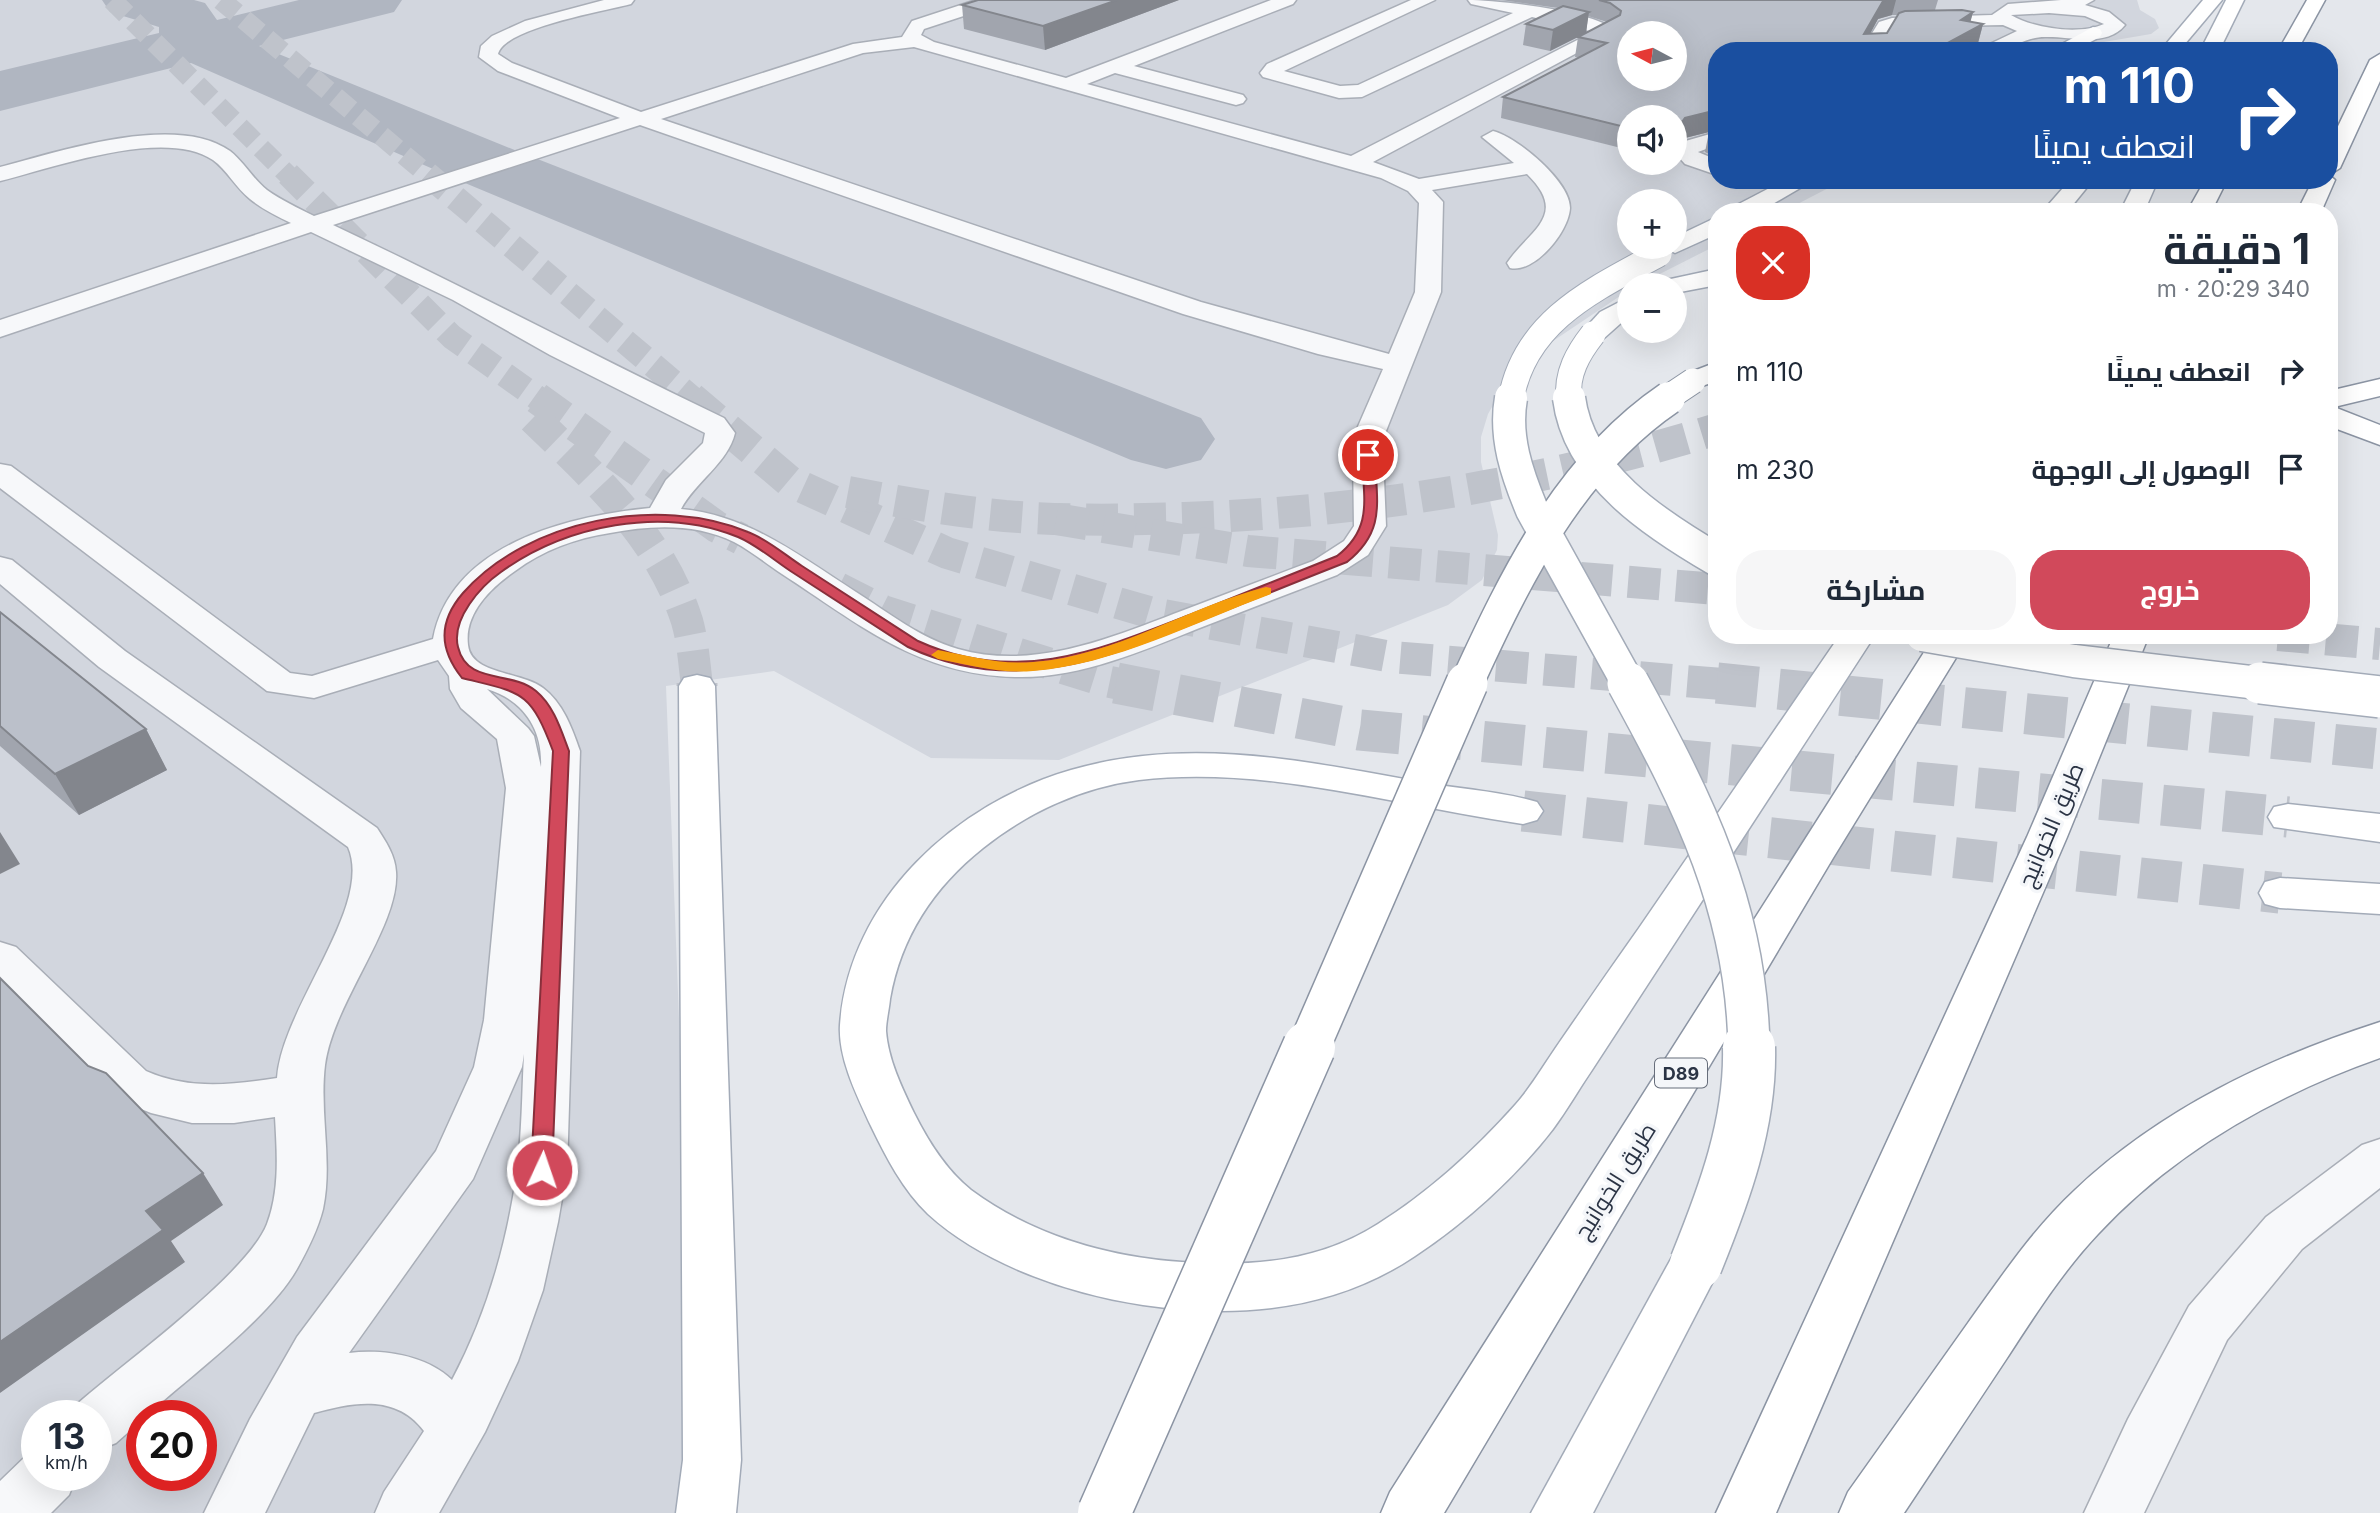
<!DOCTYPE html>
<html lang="ar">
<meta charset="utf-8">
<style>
:root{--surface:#fff;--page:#f6f6f7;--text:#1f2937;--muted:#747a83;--accent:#d1495b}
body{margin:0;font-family:Inter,Cairo,sans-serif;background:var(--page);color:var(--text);direction:rtl;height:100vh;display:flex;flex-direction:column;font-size:26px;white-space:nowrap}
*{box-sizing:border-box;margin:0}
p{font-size:23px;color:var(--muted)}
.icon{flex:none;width:38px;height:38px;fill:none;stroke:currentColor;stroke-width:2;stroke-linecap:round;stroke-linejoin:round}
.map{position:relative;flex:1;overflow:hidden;direction:ltr}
.drawer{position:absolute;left:1708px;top:203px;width:630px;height:441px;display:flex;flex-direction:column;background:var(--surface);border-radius:28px;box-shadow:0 7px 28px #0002;direction:rtl}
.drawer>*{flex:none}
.banner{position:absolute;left:1708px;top:42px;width:630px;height:147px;border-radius:28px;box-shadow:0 7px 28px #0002;direction:rtl;background:#1a4fa0;color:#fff;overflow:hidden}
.needle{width:46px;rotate:277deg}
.fabs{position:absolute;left:1617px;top:21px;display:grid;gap:14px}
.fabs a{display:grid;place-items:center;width:70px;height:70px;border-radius:50%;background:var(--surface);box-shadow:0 7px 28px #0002;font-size:35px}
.speed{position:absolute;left:21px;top:1400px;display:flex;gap:14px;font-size:35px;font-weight:700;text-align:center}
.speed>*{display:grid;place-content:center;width:91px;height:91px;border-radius:50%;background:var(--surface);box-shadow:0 7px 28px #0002;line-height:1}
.speed small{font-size:18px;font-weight:400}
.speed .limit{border:10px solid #d22;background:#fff;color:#111}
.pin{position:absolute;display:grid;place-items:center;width:60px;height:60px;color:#fff;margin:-30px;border:4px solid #fff;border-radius:50%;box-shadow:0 2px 7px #0007}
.me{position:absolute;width:77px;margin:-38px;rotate:3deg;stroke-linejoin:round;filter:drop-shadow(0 0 5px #0008)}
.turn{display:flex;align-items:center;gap:24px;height:147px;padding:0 28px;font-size:32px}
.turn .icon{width:91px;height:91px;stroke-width:2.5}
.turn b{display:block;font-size:49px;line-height:60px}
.round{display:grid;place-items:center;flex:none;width:74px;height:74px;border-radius:28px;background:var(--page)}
.head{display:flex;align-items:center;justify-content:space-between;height:119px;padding:0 28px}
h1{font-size:42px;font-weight:700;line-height:52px}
.button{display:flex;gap:14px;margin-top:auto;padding:14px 28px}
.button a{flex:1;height:80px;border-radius:28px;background:var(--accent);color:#fff;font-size:28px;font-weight:700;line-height:80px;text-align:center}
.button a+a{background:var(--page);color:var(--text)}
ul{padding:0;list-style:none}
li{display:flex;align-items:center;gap:21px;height:98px;padding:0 28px}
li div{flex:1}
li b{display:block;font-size:26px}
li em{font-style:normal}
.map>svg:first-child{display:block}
</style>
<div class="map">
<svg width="2380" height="1513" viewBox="0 0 2380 1513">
<rect width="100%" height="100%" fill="#e4e7ec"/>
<path fill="#d2d6de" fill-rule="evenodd" d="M 0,0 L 2137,0 L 2140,10 L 2155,19 L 2159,28 L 2151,34 L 2098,43 L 2082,51 L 1717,51 L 1717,180 L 1844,180 L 1782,212 L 1717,212 L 1717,245 L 1638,285 L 1629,285 L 1629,290 L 1553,341 L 1500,393 L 1488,414 L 1481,437 L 1481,462 L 1498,535 L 1497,550 L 1482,580 L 1448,605 L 1059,760 L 931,758 L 774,671 L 666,686 L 692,1352 L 686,1513 L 0,1513 ZM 1629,33 L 1675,33 L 1675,79 L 1629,79 ZM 1629,117 L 1675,117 L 1675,163 L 1629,163 ZM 1629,201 L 1675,201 L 1675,247 L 1629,247 ZM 37,1416 L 96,1416 L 96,1475 L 37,1475 ZM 142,1416 L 201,1416 L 201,1475 L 142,1475 Z"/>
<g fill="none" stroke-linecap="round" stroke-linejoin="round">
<path fill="#b0b6c1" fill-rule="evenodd" d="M 102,0 L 194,0 L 205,3 L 217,20 L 299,0 L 402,0 L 394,12 L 259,46 L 517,151 L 1201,418 L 1215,439 L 1201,460 L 1166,469 L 1131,460 L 465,183 L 191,63 L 0,111 L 0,71 L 159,33 L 159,27 L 110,12 Z"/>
<g stroke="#bfc3cb" stroke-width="20" stroke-dasharray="20 10" stroke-linecap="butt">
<path d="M 112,0 L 289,176"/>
<path d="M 221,0 L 429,176"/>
</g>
<g stroke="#bfc3cb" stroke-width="25" stroke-dasharray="25 12" stroke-linecap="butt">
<path d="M 288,174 L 452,337 L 539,399"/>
<path d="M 427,174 L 693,399"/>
</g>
<g stroke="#bfc3cb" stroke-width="32" stroke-dasharray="32 16" stroke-linecap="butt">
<path d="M 537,398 L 717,527 L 741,539"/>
<path d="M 691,398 L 789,481 L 947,553 L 1152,613 L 1392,657 L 1734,685"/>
<path d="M 533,418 C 595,478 660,536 687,621 C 693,642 694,663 697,685"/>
<path d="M 848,492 C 900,502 952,511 1005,516 C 1065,521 1126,520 1185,518 C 1367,512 1544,483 1717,429"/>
<path d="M 838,588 L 883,611 L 1101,680 L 1125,685"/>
</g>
<g stroke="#bfc3cb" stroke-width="41" stroke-dasharray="41 21" stroke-linecap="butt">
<path d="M 697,683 L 697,686"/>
<path d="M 1116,683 L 1360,730 L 2288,817"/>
<path d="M 1717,683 L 2380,749"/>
<path d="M 1523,811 L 2280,893"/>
</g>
<g stroke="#bfc3cb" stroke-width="32" stroke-dasharray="32 16" stroke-linecap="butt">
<path d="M 1056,519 L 1248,551 L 1717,589"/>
<path d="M 2278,635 L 2380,644"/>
</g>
<g stroke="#a9aeb7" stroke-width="3">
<g id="minor">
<path d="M 604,0 L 634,0 L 631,4 C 605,11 504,28 498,54 L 512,63 L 641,112 L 853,44 L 902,37 L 912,21 L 976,0 L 1003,0 L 1000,4 L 924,29 L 921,35 L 934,42 L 1066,78 L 1271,0 L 1296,0 L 1293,4 L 1134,66 L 1243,95 L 1246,99 L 1243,103 L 1236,105 L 1115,73 L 1087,84 L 1351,156 L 1593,32 L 1532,17 L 1362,97 L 1339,98 L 1263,77 L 1260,73 L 1267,64 L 1411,0 L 1435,0 L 1284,71 L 1340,86 L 1358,85 L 1513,13 L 1471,4 L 1468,0 C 1496,0 1600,11 1616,32 L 1373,162 L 1419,179 L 1514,163 L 1482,137 L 1493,131 C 1517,137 1570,181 1570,208 C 1569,232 1534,274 1510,268 L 1507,263 C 1529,230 1570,216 1527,174 L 1432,190 L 1443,202 L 1441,292 L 1386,431 L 1383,455 L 1386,526 L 1368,555 L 1337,575 C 1290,593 1244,611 1197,629 C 1140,652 1077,679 1015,677 C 918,675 859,624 782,574 C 767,564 751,551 734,542 C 696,523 651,525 610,533 C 577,538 543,550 515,571 C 492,587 464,613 468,645 C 471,675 521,671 543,688 C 563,703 572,728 580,751 L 567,1170 L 558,1222 L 543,1290 L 518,1361 L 485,1432 L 439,1513 L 375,1513 L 384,1492 L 424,1431 C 396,1394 354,1402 314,1413 L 265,1513 L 204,1513 L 250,1419 L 297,1337 L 436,1151 L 474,1067 L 484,1020 L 506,788 L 497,739 L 461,708 L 450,689 L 449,676 L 438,660 L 314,698 L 267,691 L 0,488 L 0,464 L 11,466 L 290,673 L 312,676 L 433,639 C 451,544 568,516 650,508 L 666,480 L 703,443 L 705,433 L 550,355 L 453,300 L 311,232 L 0,337 L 0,320 L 291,223 C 277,216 262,209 250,199 C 236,188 227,170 213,160 C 164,127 53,168 0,181 L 0,167 C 58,152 176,112 230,151 C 244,162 253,179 267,190 C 281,200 298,208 314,216 L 620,118 L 498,71 L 479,57 L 481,46 L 492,36 L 525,21 ZM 914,47 L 1381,178 L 1408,191 L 1419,203 L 1415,292 L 1389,354 L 1201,302 L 661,119 L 863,53 ZM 640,125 L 1183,314 L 1318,354 L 1383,369 L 1356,431 L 1353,455 L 1354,526 L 1344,541 L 1313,561 C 1270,577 1227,594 1184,610 C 1113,637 1035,671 958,649 C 920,638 889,613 856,592 C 801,557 749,515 681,509 C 695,482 728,463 735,433 L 724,418 C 593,355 465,287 333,225 ZM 487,689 C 523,700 543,729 541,767 L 534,736 L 528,728 ZM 524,1054 C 522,1093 522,1133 517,1171 C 507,1244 486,1316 452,1380 C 426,1355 383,1349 349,1353 L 473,1179 L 522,1067 Z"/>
<path d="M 2061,0 L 2094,0 L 2085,5 L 2109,12 L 2125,25 C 2107,48 2070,36 2045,37 C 2029,37 2017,45 2003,50 C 1994,52 1983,51 1975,51 L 2017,31 L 2003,25 L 1899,27 L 1892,30 L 1880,51 L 1861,51 L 1879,22 L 1892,18 L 1992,15 L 2008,4 ZM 2049,13 L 2085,16 L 2104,24 C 2080,35 2035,29 2011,15 Z"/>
<path d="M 1717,132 L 1717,145 L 1698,152 L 1717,160 L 1717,175 L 1685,164 L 1675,153 L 1682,142 Z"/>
<path d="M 0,557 L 12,560 L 125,651 L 377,828 C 386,842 395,855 396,872 C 400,925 333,1003 325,1065 C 319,1113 333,1161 323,1209 C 318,1229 308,1249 298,1267 C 271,1317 190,1376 146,1416 L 142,1416 L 142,1420 L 116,1443 L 96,1451 L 96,1416 L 71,1416 L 76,1405 C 121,1365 247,1275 267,1224 C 280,1190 277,1152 275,1117 L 234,1123 L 192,1123 L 151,1113 L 112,1097 L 0,985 L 0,942 L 16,947 L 146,1071 C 189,1090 231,1085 277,1078 C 282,1007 374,906 348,847 L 99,667 L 0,584 Z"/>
<path d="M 2380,1139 L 2380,1188 L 2302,1249 L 2227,1340 L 2144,1513 L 2084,1513 L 2128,1419 L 2189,1306 L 2266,1217 L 2362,1145 Z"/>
<path d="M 37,1451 L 37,1475 L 77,1475 L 69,1495 L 51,1513 L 0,1513 L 0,1481 L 27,1455 Z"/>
</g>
</g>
<g stroke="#a3abb8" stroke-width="3">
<g id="major">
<path d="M 2203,0 L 2222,0 L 2179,51 L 2160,51 Z"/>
<path d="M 2226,0 L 2244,0 L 2219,51 L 2200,51 Z"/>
<path d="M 2093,27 L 2100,29 L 2102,33 L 2100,37 L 2073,51 L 2049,51 Z"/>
<path d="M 1785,180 L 1814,180 L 1759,212 L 1729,212 L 1733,207 Z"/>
<path d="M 2070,180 L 2093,180 L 2067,212 L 2042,212 Z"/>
<path d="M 2136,180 L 2158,180 L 2144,212 L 2120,212 Z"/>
<path d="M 1717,217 L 1717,234 L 1675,253 L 1663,247 L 1675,247 L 1675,237 Z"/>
<path d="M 1717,269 L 1717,285 L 1675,293 L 1675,285 L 1662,285 L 1666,280 Z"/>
<path d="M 1629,297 L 1629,316 L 1602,340 L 1584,340 L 1580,334 L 1600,312 Z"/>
<path d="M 1840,635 L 1875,635 C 1809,737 1742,839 1676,941 C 1648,984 1620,1027 1592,1070 C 1579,1089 1567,1110 1553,1129 C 1516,1177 1465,1223 1415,1256 C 1333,1311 1238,1319 1143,1305 C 1070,1294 984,1265 928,1214 C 903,1190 886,1157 871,1126 C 857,1096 838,1058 840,1025 C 849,899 957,803 1071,770 C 1188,736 1305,761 1421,782 C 1459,789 1500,791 1537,802 L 1543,811 L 1537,820 L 1523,824 C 1397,806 1267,765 1139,780 C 1083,787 1028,812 983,848 C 934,887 901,936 890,999 C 889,1010 886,1021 886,1031 C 888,1059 902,1088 914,1113 C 928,1141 946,1170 971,1190 C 1032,1235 1107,1257 1182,1262 C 1251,1267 1319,1262 1378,1224 C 1429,1192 1476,1149 1516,1104 C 1532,1086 1545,1063 1559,1043 C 1586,1004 1612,966 1639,928 C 1706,830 1773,733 1840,635 Z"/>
<path d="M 697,675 L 710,678 L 715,686 L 741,1460 L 736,1513 L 676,1513 L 683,1460 L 679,686 L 684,678 Z"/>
<path d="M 2288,804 L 2380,814 L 2380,842 L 2274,827 L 2268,817 L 2274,807 Z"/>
<path d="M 2280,878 L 2380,884 L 2380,914 L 2280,908 L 2265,904 L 2259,893 L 2265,882 Z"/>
<path d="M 1696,1241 L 1715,1248 L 1722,1264 L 1593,1513 L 1531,1513 L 1677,1248 Z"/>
</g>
</g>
<g stroke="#8b94a3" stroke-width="3">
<g id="highway">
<path d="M 2307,0 L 2325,0 L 2297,51 L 2278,51 Z"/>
<path d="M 2380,54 L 2380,81 L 2340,168 L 2329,175 L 2335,180 L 2321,212 L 2297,212 L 2313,180 L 2329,180 L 2329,145 L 2370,60 Z"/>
<path d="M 2205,180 L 2227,180 L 2211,212 L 2187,212 Z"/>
<path d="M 1717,362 L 1717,381 L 1693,389 L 1683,387 L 1679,381 L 1683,375 Z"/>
<path d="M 2380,379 L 2380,396 L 2334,407 L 2380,425 L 2380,445 L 2329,426 L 2329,391 Z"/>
<path d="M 1935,635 L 1970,635 L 1833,858 L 1444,1513 L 1381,1513 L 1390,1492 Z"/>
<path d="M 2114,635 L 2149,635 L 2067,837 L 1776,1513 L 1716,1513 L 2027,837 Z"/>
<path d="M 2380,1022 L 2380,1058 C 2275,1095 2174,1152 2098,1234 C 2063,1271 2035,1315 2007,1358 C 1973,1410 1938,1461 1904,1513 L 1839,1513 L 1848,1492 C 1888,1436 1928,1379 1968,1323 C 2001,1277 2033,1229 2075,1190 C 2161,1109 2268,1058 2380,1022 Z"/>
</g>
</g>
<use href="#minor" fill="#f7f8fa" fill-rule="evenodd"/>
<use href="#major" fill="#fff" fill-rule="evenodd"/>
<use href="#highway" fill="#fff" fill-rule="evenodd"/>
<g stroke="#a3abb8" stroke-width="27" stroke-linecap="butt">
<g id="major-bridge-far3">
<path d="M 1511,399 C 1525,320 1595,289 1659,254"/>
<path d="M 1569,399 C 1566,374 1578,353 1593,334"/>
</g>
</g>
<g stroke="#a3abb8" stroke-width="35" stroke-linecap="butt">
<g id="major-bridge-far2">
<path d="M 1511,398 C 1504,437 1517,474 1532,510 L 1629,685"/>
<path d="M 1569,398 C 1579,475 1655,524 1717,560"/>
<path d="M 1922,635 L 2074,661 L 2275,685"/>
</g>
</g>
<g stroke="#a3abb8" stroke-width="44" stroke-linecap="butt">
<g id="major-bridge-far1">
<path d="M 1628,683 C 1694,803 1747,909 1749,1049"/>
<path d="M 2260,683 L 2380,697"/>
</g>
</g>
<g stroke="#a3abb8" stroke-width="55" stroke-linecap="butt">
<path id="major-bridge" d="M 1696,1264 C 1724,1195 1751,1123 1749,1047"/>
</g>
<g stroke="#8b94a3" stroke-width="27" stroke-linecap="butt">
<path id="highway-bridge-far3" d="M 1666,399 L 1693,381"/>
</g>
<g stroke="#8b94a3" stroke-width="35" stroke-linecap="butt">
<path id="highway-bridge-far2" d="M 1466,685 C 1515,578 1569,466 1669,398"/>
</g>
<g stroke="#8b94a3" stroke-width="44" stroke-linecap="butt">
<path id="highway-bridge-far1" d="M 1308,1049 L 1467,683"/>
</g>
<g stroke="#8b94a3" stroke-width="55" stroke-linecap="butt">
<path id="highway-bridge" d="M 1104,1513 L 1309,1047"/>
</g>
<use href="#major-bridge-far3" stroke="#fff" stroke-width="25"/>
<use href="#major-bridge-far2" stroke="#fff" stroke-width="32"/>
<use href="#major-bridge-far1" stroke="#fff" stroke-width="41"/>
<use href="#major-bridge" stroke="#fff" stroke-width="52"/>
<use href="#highway-bridge-far3" stroke="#fff" stroke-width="25"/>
<use href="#highway-bridge-far2" stroke="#fff" stroke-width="32"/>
<use href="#highway-bridge-far1" stroke="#fff" stroke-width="41"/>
<use href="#highway-bridge" stroke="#fff" stroke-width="52"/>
</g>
<g fill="#a1a5ae" fill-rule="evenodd">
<path d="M 978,0 L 1179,0 L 1045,50 L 964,29 L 962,5 Z"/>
<path d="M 1501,0 L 1938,0 L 1935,10 L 1973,12 L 1970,22 L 1983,24 L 1978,43 L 1964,51 L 1717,51 L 1717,158 L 1705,152 L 1709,132 L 1681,139 L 1678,143 L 1675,142 L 1675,117 L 1629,117 L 1629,150 L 1501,118 L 1503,97 L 1580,58 L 1575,57 L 1578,37 L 1607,22 L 1588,16 L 1586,33 L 1550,51 L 1523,45 L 1526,24 L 1558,8 ZM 1892,15 L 1898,15 L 1887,33 L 1870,33 L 1878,19 Z"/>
<path d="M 0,612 L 146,729 L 167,770 L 79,815 L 0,746 Z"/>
</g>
<g fill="#83868d">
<path d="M 1117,0 L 1179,0 L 1045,50 L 1043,26 Z"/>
<path d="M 1886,0 L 1896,0 L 1892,15 L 1878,19 L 1861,51 L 1864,34 L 1883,1 Z"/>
<path d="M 1589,12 L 1586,33 L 1550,51 L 1553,30 Z"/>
<path d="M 1973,12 L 1968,31 L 1961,20 Z"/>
<path d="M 1983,24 L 1978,43 L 1964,51 L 1933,51 Z"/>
<path d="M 1717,110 L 1717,130 L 1709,131 L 1709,132 L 1681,139 L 1678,143 L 1682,122 L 1685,118 Z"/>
<path d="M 146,729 L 167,770 L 79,815 L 55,774 Z"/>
<path d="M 0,832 L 20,864 L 0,874 Z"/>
<path d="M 203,1173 L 223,1205 L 171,1241 L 185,1262 L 0,1393 L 0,1342 L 146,1211 Z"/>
</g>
<g fill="#bbc0ca" stroke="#83868d" stroke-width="2" fill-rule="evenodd">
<path d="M 978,0 L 1117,0 L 1043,26 L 962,5 Z"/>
<path d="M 1599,0 L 1886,0 L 1883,1 L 1864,34 L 1887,33 L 1899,13 L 1905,11 L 1962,10 L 1973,12 L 1961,20 L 1983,24 L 1933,51 L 1717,51 L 1717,110 L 1685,118 L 1682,122 L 1675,119 L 1675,117 L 1629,117 L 1629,128 L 1503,97 L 1607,43 L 1578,37 L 1620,15 L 1621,11 L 1610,3 ZM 1629,33 L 1675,33 L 1675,79 L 1629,79 Z"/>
<path d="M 1563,6 L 1589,12 L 1553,30 L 1526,24 Z"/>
<path d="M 1717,128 L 1717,134 L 1709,131 Z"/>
<path d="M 0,612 L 146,729 L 55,774 L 0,726 Z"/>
<path d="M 0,978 L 88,1066 L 106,1073 L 203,1173 L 146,1211 L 163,1230 L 0,1342 Z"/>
</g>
<path fill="#d1495b" stroke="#882f3b" stroke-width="2" d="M 1368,451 L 1375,455 C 1376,501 1387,530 1347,562 C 1298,581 1250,601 1202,620 C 1103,660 1012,696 908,647 C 870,622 831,597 792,572 C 775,561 757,545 738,537 C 662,506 566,525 501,572 C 481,586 451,619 458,647 C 467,685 510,670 536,691 C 554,706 561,730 569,751 L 552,1170 L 549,1176 L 542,1179 L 534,1176 L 531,1170 L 553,751 C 530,690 522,693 462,678 C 439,649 438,622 463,593 C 528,519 659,495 748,532 C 767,539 785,555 802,566 C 841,591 880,616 918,641 C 1016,686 1100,650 1192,614 C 1240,595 1289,575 1337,556 C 1374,527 1363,498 1362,455 Z"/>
<path fill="#f59e0b" d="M 1266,587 L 1271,588 L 1271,594 C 1196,622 1113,665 1033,671 C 1001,674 969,665 938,659 L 931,655 L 938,650 C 969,656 1001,665 1033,662 C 1116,656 1187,607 1266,587 Z"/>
<g text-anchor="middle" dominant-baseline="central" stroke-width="7" stroke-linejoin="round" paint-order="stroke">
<rect fill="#f4f6f9" stroke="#676e7b" stroke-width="2" x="1655" y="1058.5" width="52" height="29" rx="5"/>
<g font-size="18" font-weight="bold" fill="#2b3445">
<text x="1681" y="1073">D89</text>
</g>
<g font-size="23" fill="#2b3445" stroke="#f4f6f9">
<text transform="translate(2051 825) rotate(-67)">طريق الخوانيج</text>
<text transform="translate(1615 1181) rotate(-58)">طريق الخوانيج</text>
</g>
</g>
</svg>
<div class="fabs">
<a><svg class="needle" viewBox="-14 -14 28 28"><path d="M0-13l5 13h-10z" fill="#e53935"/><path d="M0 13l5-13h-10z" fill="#747a83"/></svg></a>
<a><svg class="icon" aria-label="sound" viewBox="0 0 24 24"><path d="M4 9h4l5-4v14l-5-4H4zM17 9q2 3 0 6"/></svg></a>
<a>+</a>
<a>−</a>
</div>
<div class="speed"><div>13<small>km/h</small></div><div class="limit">20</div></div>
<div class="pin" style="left:1368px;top:455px;background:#d93025"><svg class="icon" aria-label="arrive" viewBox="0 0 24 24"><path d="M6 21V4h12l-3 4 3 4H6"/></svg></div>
<svg class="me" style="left:542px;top:1170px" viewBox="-20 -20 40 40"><circle r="17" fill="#d1495b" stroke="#fff" stroke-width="3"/><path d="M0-11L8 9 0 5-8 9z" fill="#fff"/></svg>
<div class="banner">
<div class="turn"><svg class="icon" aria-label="right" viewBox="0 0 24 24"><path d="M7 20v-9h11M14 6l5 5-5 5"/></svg><div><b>110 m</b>انعطف يمينًا</div></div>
</div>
<section class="drawer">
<div class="head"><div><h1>1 دقيقة</h1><p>340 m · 20:29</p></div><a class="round" style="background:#d93025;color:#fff"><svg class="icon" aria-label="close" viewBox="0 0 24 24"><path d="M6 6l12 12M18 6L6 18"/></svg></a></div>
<ul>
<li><svg class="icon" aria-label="right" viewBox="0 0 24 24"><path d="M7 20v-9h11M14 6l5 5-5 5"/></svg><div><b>انعطف يمينًا</b></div><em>110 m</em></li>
<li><svg class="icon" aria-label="arrive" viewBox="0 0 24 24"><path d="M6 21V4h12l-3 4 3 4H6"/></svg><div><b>الوصول إلى الوجهة</b></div><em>230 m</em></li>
</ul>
<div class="button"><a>خروج</a><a>مشاركة</a></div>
</section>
</div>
